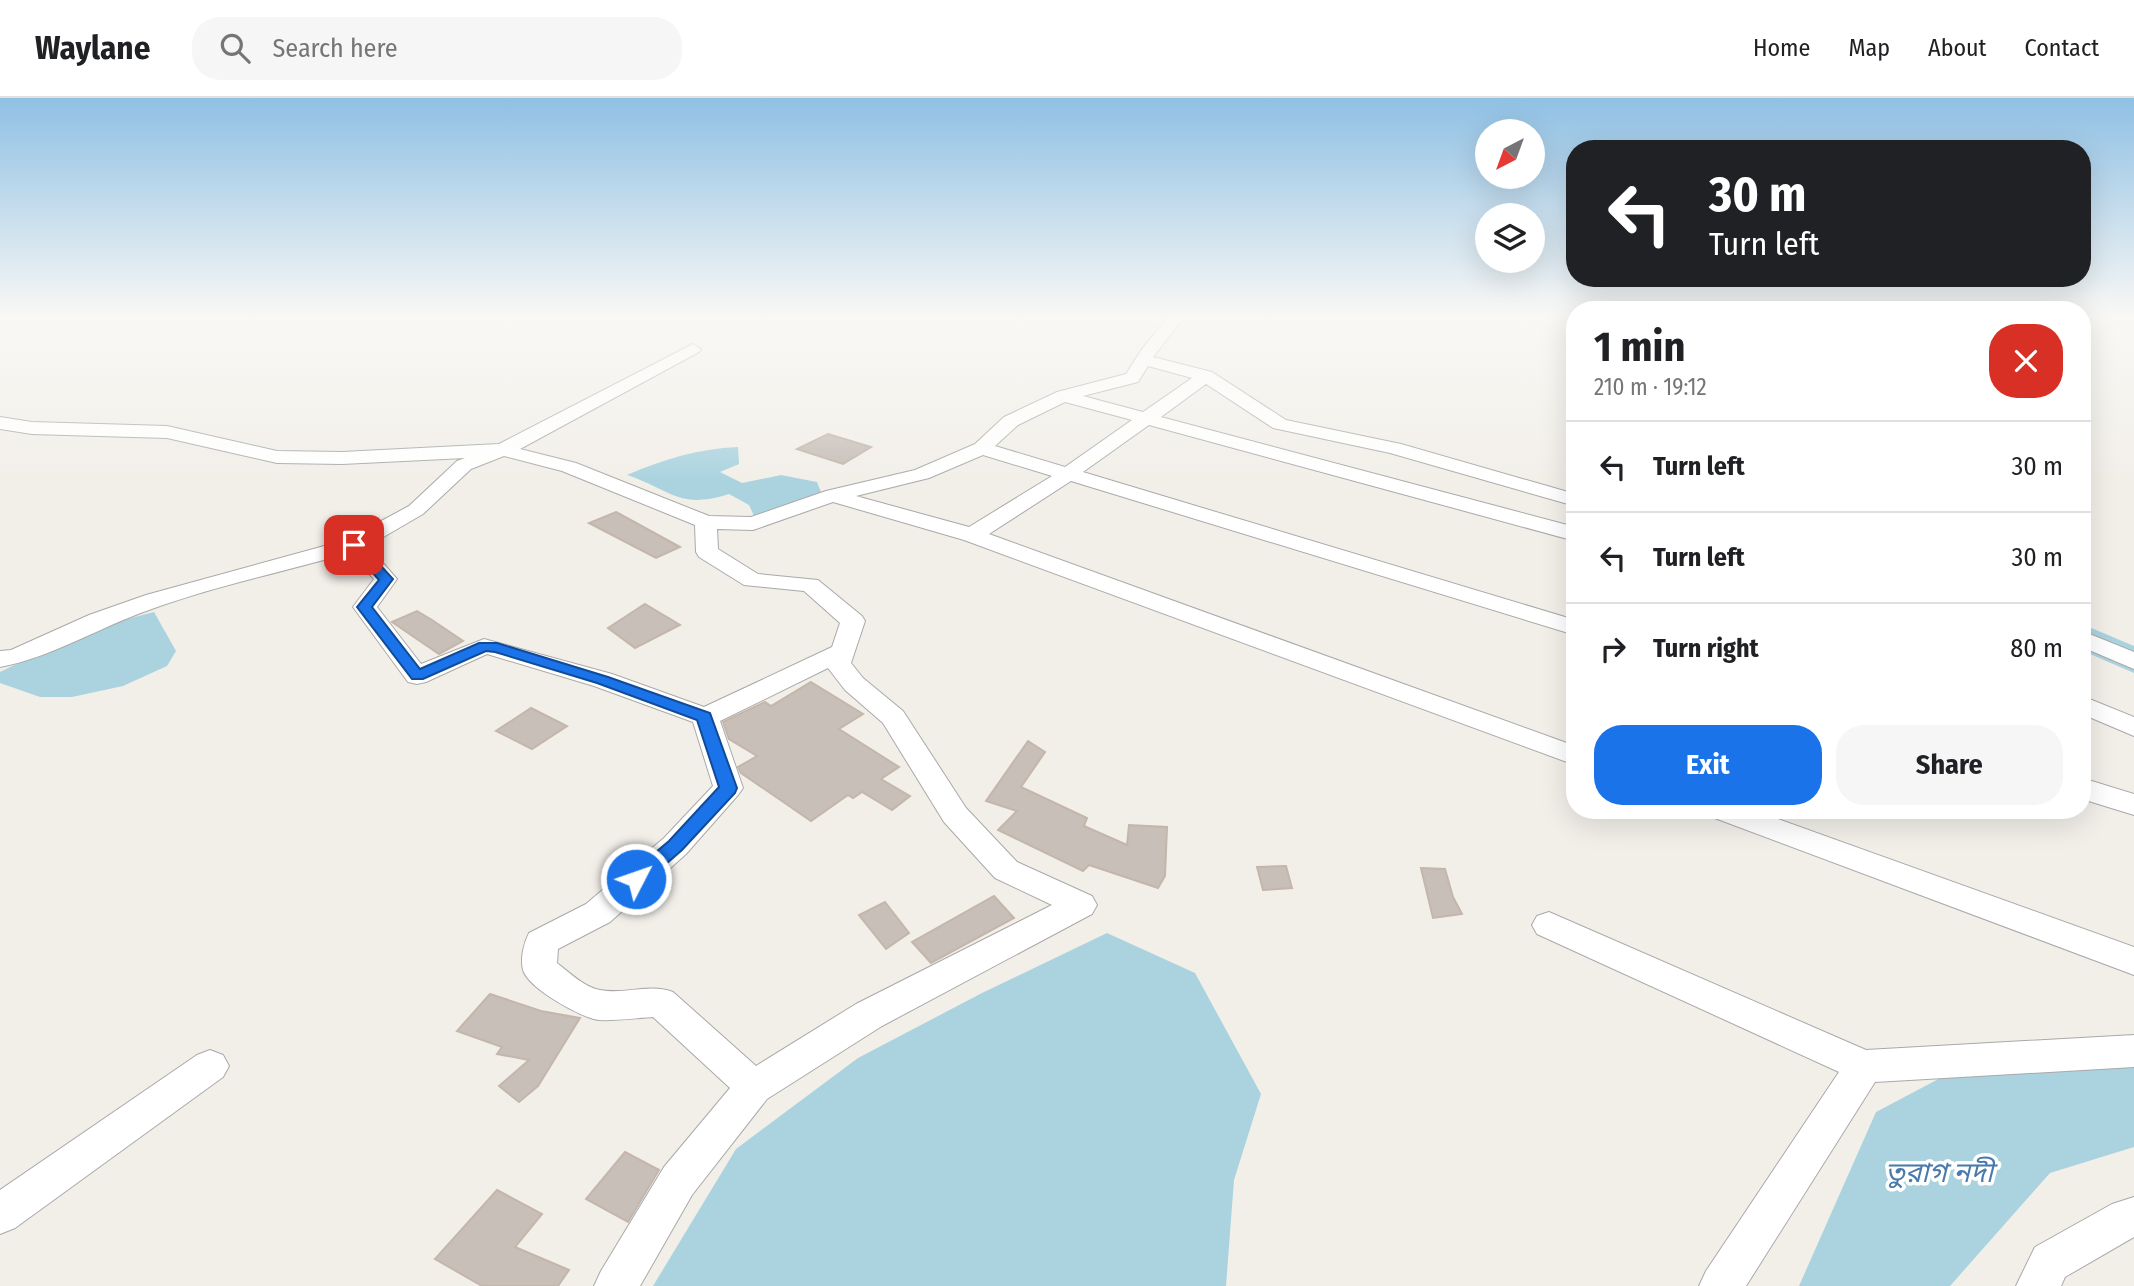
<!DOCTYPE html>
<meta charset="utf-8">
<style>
:root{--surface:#fff;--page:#f6f6f6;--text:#202124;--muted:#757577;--line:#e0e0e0;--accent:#1a73e8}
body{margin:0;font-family:"Fira Sans Condensed","Noto Sans Bengali",sans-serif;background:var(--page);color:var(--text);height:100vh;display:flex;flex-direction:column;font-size:26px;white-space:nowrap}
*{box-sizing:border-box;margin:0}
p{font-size:23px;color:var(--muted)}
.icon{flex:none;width:38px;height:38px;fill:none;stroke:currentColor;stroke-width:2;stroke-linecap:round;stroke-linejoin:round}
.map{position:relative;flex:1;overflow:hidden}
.sheet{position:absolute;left:1566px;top:203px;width:525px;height:518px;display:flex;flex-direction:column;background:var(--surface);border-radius:28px;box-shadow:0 7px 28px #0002}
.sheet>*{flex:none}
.banner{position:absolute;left:1566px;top:42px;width:525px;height:147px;border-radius:28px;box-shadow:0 7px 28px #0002;background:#202124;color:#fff;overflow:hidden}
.needle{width:46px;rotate:221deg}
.buttons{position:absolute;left:1475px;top:21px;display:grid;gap:14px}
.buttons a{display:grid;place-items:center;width:70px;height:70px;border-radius:50%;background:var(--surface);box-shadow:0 7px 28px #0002;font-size:35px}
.pin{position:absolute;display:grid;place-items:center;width:60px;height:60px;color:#fff;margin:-30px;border-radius:14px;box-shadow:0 4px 10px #0006}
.me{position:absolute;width:77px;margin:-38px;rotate:49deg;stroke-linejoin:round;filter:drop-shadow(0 0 5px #0008)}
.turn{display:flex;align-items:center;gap:24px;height:147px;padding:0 28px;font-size:32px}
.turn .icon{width:91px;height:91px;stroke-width:2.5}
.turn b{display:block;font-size:49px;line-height:60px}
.round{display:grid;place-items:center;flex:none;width:74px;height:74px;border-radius:28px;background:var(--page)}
.overview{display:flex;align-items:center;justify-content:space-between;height:119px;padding:0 28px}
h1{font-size:42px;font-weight:700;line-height:52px}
.cta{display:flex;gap:14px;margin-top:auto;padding:14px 28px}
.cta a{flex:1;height:80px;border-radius:28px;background:var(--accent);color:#fff;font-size:28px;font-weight:700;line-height:80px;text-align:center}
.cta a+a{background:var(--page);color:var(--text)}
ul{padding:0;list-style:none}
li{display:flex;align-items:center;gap:21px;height:91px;padding:0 28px;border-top:2px solid var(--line)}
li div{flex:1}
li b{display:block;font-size:26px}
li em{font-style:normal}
header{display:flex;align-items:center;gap:42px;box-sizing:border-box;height:98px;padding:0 35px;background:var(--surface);border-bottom:2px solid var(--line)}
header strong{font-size:33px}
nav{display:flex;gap:38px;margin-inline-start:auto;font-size:24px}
.search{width:490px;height:63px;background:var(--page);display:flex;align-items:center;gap:18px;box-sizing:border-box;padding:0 24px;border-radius:28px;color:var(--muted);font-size:26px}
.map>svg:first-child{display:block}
</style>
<header>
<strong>Waylane</strong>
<div class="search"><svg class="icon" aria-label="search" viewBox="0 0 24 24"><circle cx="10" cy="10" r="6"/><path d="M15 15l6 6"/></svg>Search here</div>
<nav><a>Home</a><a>Map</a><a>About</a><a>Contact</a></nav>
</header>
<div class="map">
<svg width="2134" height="1188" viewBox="0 0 2134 1188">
<rect width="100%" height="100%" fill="#f2efe9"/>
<g fill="#aad3df">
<path d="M 738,349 L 739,366 L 720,374 L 742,385 L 781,377 L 817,384 L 821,394 L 754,418 L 749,407 L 729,396 C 678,412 672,392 627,377 C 664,361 697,351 738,349 Z"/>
<path d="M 154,514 L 176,553 L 167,568 L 123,588 L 72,599 L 40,599 L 0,585 L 0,574 C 51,549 99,527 154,514 Z"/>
<path d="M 2082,526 L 2134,548 L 2134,575 L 2083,553 Z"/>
<path d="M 1107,835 L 1195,875 L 1261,996 L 1234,1082 L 1226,1188 L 653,1188 L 736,1051 L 858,960 L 982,895 Z"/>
<path d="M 2134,948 L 2134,1049 L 2050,1075 L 1950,1188 L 1799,1188 L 1876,1014 L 1965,967 Z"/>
</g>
<g fill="#c7bfb8" stroke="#c4b6ab" stroke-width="2">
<path d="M 828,336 L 871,349 L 843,366 L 797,351 Z"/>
<path d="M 616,414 L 680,449 L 656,460 L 589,425 Z"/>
<path d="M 645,506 L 680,527 L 635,550 L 608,530 Z"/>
<path d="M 417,513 L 432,522 L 463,543 L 439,556 L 392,524 Z"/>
<path d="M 811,584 L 863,616 L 839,631 L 899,669 L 881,681 L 910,698 L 892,712 L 862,694 L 853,700 L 848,697 L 811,723 L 741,675 L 738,669 L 757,658 L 729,641 L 723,624 L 765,604 L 771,608 Z"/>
<path d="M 531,610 L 567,628 L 532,651 L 496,633 Z"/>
<path d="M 1028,643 L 1045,654 L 1021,689 L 1087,720 L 1084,728 L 1127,747 L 1129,727 L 1167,729 L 1165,778 L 1158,790 L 1089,767 L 1083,773 L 998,732 L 1017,713 L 986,703 Z"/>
<path d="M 1286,768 L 1292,790 L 1263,792 L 1257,769 Z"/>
<path d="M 1421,770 L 1445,771 L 1453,799 L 1462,816 L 1433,820 Z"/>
<path d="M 994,798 L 1014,820 L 931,865 L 912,844 Z"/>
<path d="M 885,804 L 909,835 L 886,851 L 859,817 Z"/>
<path d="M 490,896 L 541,913 L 580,920 L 538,988 L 519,1004 L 499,988 L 529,962 L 497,956 L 502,949 L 457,933 Z"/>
<path d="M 625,1054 L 659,1072 L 628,1124 L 586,1101 Z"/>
<path d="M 497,1092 L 542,1116 L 515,1149 L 569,1172 L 558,1188 L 482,1188 L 435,1161 Z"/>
</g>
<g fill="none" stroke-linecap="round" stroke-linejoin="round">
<g stroke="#a9a9a9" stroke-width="2">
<g id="street">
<path d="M 1170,217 L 1186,217 L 1153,259 L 1212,274 L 1286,322 L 1401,346 L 1575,396 L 1575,408 L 1390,355 L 1273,330 L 1206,286 L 1161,319 L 1575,429 L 1575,443 L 1149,327 L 1083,374 L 1575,522 L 1575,537 L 1071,383 L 989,436 L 1575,648 L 1575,667 L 964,442 L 833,404 L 753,432 L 717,431 L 718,451 L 758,476 L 818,482 L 862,518 L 865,523 L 851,565 L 863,580 L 903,613 L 966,710 L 1017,764 L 1092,798 L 1097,807 L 1092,816 L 882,928 L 767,1001 L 692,1097 L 640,1188 L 594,1188 L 601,1173 L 664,1069 L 730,990 L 653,919 C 636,920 616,923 599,922 C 581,920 528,890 523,872 C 520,860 524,845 529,835 L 586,806 L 664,740 L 713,688 L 693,624 L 594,588 L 487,556 L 426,584 L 417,586 L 408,584 L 353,509 L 374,481 L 349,455 C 283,474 214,488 149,512 C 100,529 50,560 0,569 L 0,553 L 11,552 L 89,517 L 146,497 L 346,442 L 409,408 L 457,363 L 465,360 L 342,366 L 277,365 L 167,340 L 32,336 L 0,331 L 0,319 L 32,324 L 167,328 L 277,353 L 342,354 L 499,346 L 693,246 L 701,251 L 699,254 L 520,351 L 576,365 L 709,418 L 751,419 L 826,393 L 915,372 L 975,346 L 1004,319 L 1057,294 L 1126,276 L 1142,251 ZM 1148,268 L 1192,280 L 1143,314 L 1083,298 L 1138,284 ZM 1065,304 L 1132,322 L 1065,369 L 995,348 L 1018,327 ZM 983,357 L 1052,378 L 969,429 L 856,398 L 929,380 ZM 504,358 L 562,373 L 695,427 L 696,454 L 699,459 L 744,487 L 804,493 L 840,525 L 832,549 L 704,609 L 612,576 L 484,541 L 421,566 L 377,509 L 397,481 L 368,448 L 423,416 L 471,371 ZM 828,570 L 845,592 L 883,625 L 944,724 L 995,780 L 1052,807 L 856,906 L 756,968 L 673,894 C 649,885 625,897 600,892 C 584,889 570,875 557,865 L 558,851 L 610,824 L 686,756 L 738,697 L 743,690 L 720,623 Z"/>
<path d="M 2082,533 L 2134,554 L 2134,571 L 2082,549 Z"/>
<path d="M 2082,598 L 2134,619 L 2134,638 L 2082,616 Z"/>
<path d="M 2082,680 L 2134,696 L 2134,717 L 2082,701 Z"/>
<path d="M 1707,712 L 1753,712 L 2134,849 L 2134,877 L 1712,719 Z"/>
<path d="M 1549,814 L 1866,952 L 2134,937 L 2134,969 L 1875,984 L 1746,1188 L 1699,1188 L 1706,1173 L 1839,974 L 1537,836 L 1532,827 L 1537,818 Z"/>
<path d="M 210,952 L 223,957 L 229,968 L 223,979 L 15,1130 L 0,1136 L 0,1092 L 197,957 Z"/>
<path d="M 2134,1099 L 2134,1139 L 2065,1179 L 2061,1188 L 2016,1188 L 2035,1149 L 2112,1106 Z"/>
</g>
</g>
<use href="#street" fill="#fff" fill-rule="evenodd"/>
</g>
<linearGradient id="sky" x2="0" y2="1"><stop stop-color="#8fc0e4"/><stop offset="0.57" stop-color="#f9f8f5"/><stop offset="1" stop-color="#f9f8f5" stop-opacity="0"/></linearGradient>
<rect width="2134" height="384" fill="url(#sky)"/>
<path fill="#1a73e8" stroke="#114b97" stroke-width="2" d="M 354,443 L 359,444 L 393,481 L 372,509 L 420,571 L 479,545 L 497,545 L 608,579 L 710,615 L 737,690 L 735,695 L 682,752 L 643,786 L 630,786 L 627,781 L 630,776 L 669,743 L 719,689 L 697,622 L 597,585 L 495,554 L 486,553 L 423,581 L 412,581 L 357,509 L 379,482 L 348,447 Z"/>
<g text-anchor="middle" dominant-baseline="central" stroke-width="7" stroke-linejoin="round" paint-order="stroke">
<g font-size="28" font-style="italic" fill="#4a7aab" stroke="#fff">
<text x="1939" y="1074">তুরাগ নদী</text>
</g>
</g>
</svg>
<div class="buttons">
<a><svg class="needle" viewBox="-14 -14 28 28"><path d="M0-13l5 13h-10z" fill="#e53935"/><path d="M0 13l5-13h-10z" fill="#757577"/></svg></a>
<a><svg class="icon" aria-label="layers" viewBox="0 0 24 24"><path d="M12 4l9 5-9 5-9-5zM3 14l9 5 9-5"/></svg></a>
</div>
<div class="pin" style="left:354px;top:447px;background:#d93025"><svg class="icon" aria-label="arrive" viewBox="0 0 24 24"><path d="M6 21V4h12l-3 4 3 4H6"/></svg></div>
<svg class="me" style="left:636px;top:781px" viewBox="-20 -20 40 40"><circle r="17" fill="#1a73e8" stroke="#fff" stroke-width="3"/><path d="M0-11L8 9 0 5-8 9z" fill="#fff"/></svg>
<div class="banner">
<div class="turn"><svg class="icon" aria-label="left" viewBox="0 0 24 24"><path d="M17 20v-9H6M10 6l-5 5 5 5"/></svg><div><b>30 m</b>Turn left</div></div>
</div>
<section class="sheet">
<div class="overview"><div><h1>1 min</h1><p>210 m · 19:12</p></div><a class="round" style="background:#d93025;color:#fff"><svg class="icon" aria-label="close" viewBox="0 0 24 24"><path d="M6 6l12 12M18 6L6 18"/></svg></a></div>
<ul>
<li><svg class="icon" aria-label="left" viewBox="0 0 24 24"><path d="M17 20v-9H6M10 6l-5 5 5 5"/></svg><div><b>Turn left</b></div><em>30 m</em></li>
<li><svg class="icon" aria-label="left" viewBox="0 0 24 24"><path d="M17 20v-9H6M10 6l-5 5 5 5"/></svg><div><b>Turn left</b></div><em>30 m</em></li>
<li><svg class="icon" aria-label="right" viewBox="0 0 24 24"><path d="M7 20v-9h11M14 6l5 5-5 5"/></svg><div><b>Turn right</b></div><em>80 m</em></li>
</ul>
<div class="cta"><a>Exit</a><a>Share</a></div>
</section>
</div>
